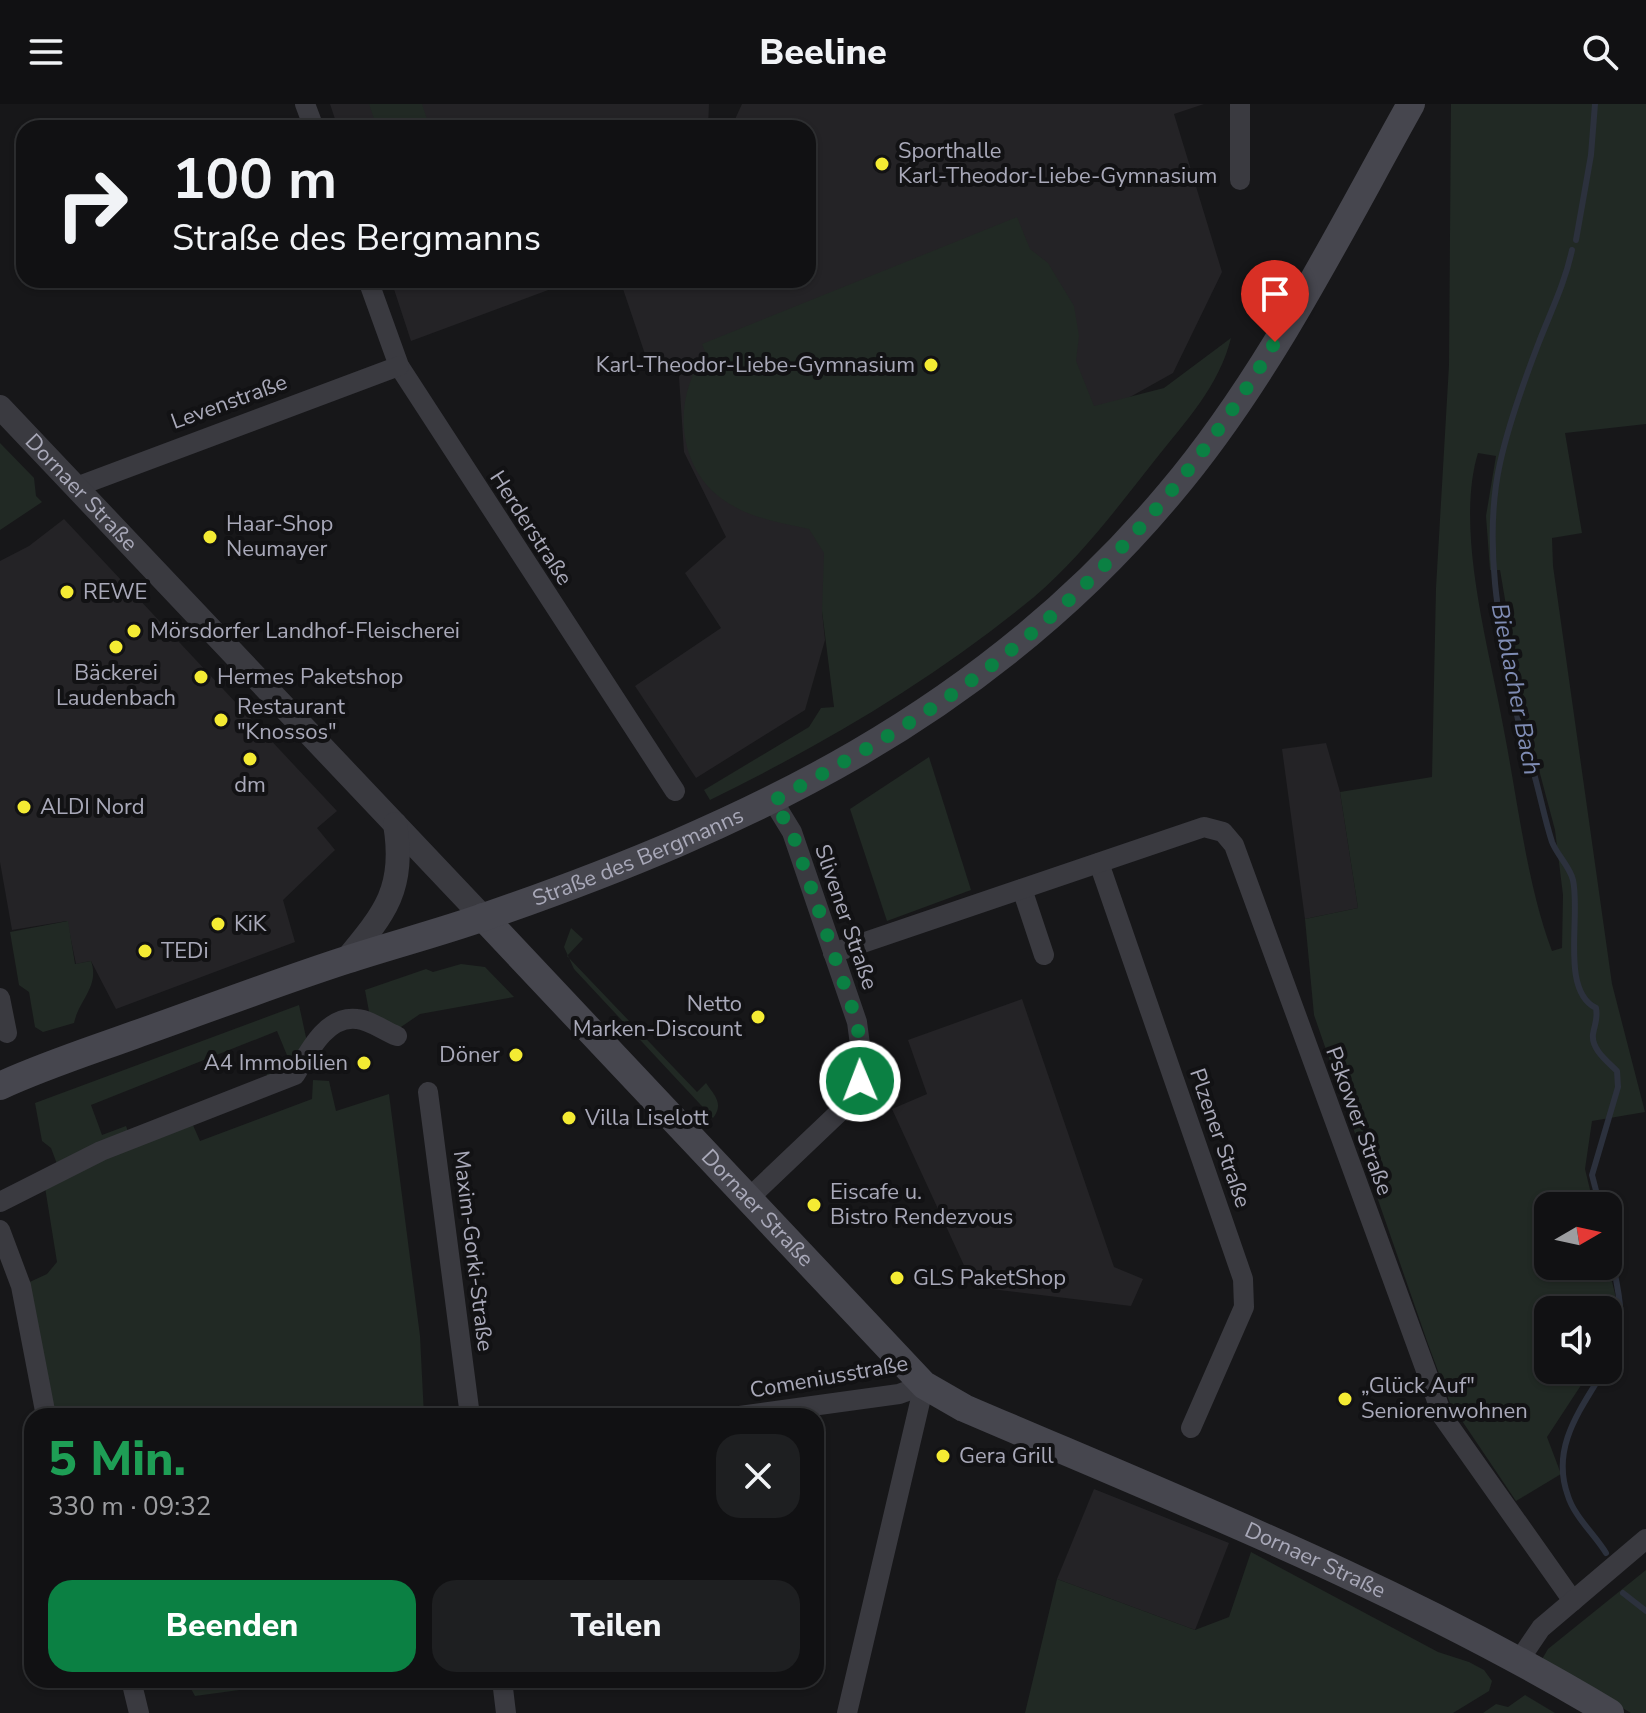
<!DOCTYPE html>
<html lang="de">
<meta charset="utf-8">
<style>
:root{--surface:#111113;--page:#1e1f21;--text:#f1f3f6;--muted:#9c9da0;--line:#303133;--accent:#0b8043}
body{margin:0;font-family:"Nunito Sans",sans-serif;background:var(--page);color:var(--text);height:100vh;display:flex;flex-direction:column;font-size:30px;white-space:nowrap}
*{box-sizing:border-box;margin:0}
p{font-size:26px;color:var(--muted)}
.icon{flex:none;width:44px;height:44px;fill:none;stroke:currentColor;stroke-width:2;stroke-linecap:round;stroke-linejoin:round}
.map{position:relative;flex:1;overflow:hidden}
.side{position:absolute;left:24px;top:1304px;width:800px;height:280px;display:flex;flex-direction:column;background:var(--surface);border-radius:24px;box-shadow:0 2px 6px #0004,0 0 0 2px var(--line)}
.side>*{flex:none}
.banner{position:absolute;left:16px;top:16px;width:800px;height:168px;border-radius:24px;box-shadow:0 2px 6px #0004,0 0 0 2px var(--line);background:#111113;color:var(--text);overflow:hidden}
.needle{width:52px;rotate:81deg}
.buttons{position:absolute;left:1534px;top:1088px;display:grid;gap:16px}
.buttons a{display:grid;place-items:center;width:88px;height:88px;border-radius:16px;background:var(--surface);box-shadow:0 2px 6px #0004,0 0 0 2px var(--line);font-size:40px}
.pin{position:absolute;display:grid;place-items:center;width:68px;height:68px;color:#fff;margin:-82px -34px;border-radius:50% 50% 50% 0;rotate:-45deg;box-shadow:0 0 8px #0007}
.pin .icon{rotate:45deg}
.me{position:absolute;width:88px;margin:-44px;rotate:359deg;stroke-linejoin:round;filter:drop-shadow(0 0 6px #0008)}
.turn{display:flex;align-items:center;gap:28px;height:168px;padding:0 24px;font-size:36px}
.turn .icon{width:104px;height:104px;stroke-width:2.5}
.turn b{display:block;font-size:56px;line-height:68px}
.round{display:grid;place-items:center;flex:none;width:84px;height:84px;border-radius:24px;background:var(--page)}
.head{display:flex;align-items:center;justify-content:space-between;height:136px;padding:0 24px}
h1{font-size:48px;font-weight:800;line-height:60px;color:#1e9e55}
.cta{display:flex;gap:16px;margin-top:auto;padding:16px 24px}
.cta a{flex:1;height:92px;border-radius:24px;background:var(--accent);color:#fff;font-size:32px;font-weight:800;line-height:92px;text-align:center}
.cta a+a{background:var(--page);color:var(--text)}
header{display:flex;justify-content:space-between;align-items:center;height:104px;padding:0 24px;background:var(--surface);font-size:36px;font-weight:800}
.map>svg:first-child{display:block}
</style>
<header><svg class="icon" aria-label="menu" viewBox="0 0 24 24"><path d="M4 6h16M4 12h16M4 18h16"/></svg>Beeline<svg class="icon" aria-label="search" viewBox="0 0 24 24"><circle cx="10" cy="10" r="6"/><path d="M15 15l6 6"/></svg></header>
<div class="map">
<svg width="1646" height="1609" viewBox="0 0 1646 1609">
<rect width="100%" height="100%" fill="#171719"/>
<g fill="#242326">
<path d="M 330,0 L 709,0 L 708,24 L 338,24 Z"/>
<path d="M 742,0 L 1204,0 L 1174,10 L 1222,168 L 1173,269 L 1130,293 L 822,507 L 825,536 L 805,606 L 696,674 L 635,582 L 721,524 L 685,469 L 726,433 L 684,348 L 679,273 L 690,253 L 651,268 L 620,176 L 808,176 L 808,24 L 731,24 Z"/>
<path d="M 391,176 L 575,176 L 411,237 Z"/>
<path d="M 64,415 L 337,707 L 317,724 L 335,746 L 283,796 L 295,838 L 116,905 L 91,857 L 76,860 L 67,817 L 12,826 L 0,758 L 0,457 L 29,442 Z"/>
<path d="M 1326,639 L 1340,688 L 1358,804 L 1305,815 L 1282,645 Z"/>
<path d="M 1022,895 L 1114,1163 L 1143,1175 L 1131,1202 L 974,1183 L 892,1005 L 927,990 L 908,936 Z"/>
<path d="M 1094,1385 L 1229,1439 L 1195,1526 L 1057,1475 Z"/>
</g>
<g fill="#212924" fill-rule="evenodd">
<path d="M 369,0 L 422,0 L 430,24 L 377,24 Z"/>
<path d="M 1451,0 L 1646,0 L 1646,320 L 1565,329 L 1582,429 L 1552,434 L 1553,462 L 1612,880 L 1645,1008 L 1592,1017 L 1585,1065 L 1594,1102 L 1548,1102 L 1548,1162 L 1608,1161 L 1622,1219 L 1608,1240 L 1608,1206 L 1548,1206 L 1548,1266 L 1591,1266 L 1547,1333 L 1561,1370 L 1516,1397 L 1450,1299 L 1428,1240 L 1314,911 L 1305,815 L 1358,804 L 1340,688 L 1432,673 L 1436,484 L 1449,261 ZM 1478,349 L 1496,352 L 1486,412 L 1490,466 L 1500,466 L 1525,613 L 1555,726 L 1563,791 L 1562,844 L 1552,847 C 1528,784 1518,700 1505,632 C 1491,550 1454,428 1478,349 Z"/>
<path d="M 1017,113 L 1030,145 L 1048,159 L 1074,202 L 1079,232 L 1076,257 L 1094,302 L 1164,284 L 1231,234 C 1219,282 1186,317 1155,356 C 1117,404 1080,454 1034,493 C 935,575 824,640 710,696 L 704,686 L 809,623 L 821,604 L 834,603 L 822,507 L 824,449 L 809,425 C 777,418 743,413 717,391 C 675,356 674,289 706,250 L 702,240 Z"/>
<path d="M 0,339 L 34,374 L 36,392 L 42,398 L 0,426 Z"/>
<path d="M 929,653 L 971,786 L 887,817 L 850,705 Z"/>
<path d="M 68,817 L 75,860 L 91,857 C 100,882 79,896 74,919 L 43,928 L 35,923 L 29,888 L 19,881 L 10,828 Z"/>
<path d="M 571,824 L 583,835 L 567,852 L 697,988 L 706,979 C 715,992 724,1000 713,1014 L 574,865 L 564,843 Z"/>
<path d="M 461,860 L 485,863 L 514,893 L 420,910 L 398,925 L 371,918 L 365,886 L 426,865 L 433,868 Z"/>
<path d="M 299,901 L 309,947 L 271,981 L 265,966 L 289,956 L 277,927 L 91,1001 L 102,1031 L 126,1022 L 129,1030 L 57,1060 L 51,1044 L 42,1037 L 35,999 Z"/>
<path d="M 313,976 L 329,977 L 336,1007 L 389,990 L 420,1232 L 424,1312 L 46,1312 L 21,1182 L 47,1170 L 57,1158 L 44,1077 L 192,1019 L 200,1037 L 312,995 Z"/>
<path d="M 1251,1448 L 1438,1548 L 1469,1558 L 1484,1566 L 1492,1577 L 1489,1587 L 1453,1609 L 1025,1609 L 1057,1475 L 1195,1526 L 1229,1513 Z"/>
<path d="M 1646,1466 L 1646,1609 L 1631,1609 L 1541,1557 L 1548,1545 Z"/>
<path d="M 186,1576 L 312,1576 L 195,1592 Z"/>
<path d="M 1525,1591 L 1555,1609 L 1483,1609 L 1496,1600 L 1508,1603 Z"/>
</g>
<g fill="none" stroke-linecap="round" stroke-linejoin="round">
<g stroke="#2c313d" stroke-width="6">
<path d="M 1576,136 L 1591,51 L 1595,0"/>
<path d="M 1572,146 C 1565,179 1551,207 1539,238 C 1524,277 1509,318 1500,359 C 1480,450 1505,547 1522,636 C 1537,669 1541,704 1552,738 C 1557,751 1570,763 1573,776 C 1581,813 1560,886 1596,904 C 1598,915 1595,919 1593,930 C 1591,945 1607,957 1617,967 L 1618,983 L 1592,1071 L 1600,1102"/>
<path d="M 1608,1139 C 1617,1180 1631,1223 1608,1260"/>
<path d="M 1604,1266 C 1581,1305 1550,1343 1568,1392 C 1574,1412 1595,1431 1606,1449"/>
<path d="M 1623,1489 L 1646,1507"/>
</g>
<g stroke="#3a3a40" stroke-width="20">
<path d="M 305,0 L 314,24"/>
<path d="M 1240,0 L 1240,76"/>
<path d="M 368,176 L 399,262 L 675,687"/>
<path d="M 76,383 L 399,262"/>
<path d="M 1099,759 L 1243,1175 L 1244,1203 L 1191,1324"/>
<path d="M 1022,785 L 1044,851"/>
<path d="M 833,849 L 1204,723 L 1223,728 L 1234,741 L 1443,1313 L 1573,1497"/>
<path d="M 0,894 L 7,929"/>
<path d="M 428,988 L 470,1312"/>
<path d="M 749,1094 L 851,997 L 860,977 L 862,956 L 857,918 L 792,728 L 773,697"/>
<path d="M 0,1098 L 101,1047 L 295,971 C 308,949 326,911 357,915 C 370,916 384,927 397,932"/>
<path d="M 0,1126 L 21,1182 L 46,1312"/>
<path d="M 740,1312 L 899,1290 L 924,1281"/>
<path d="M 1520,1555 L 1541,1524 L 1646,1435"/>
<path d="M 131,1576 L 139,1609"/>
<path d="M 502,1576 L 506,1609"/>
<path d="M 847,1609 L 924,1281"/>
</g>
<g stroke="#3a3a40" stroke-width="24">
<path id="s1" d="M 0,303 L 483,813"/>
<path d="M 346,856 C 385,809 406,784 395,720"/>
</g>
<g stroke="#46464e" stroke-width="28">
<path id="s2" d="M 483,813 L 924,1281 L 964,1304 C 1183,1398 1406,1486 1610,1609"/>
<path id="s3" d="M 0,982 C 43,962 90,947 134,931 C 205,906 275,879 346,856 C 392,841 438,829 484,813 C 750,721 985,610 1170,389 C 1268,273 1337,132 1411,0"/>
</g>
</g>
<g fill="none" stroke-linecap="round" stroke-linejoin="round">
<path stroke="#0b8043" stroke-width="14" stroke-dasharray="0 25.2" d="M 860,977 L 862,956 L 857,918 L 792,728 L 773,697 C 837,662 901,627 961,584 C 1088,494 1196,373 1275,238"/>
</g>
<g fill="#f4eb33" stroke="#121214" stroke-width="3">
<circle cx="882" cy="60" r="8"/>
<circle cx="931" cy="261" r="8"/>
<circle cx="210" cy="433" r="8"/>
<circle cx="67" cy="488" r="8"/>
<circle cx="134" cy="527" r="8"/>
<circle cx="116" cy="543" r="8"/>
<circle cx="201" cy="573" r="8"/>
<circle cx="221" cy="616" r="8"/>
<circle cx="250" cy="655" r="8"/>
<circle cx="24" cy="703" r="8"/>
<circle cx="218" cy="820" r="8"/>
<circle cx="145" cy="847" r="8"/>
<circle cx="758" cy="913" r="8"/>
<circle cx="516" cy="951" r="8"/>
<circle cx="364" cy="959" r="8"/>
<circle cx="569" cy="1014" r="8"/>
<circle cx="814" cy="1101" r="8"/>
<circle cx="897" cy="1174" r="8"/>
<circle cx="1345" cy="1295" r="8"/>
<circle cx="943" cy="1352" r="8"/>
</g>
<g text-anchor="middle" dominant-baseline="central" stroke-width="8" stroke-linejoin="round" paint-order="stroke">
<g font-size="22" fill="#a9a9b9" stroke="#121214" text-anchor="start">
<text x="898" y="47">Sporthalle<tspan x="898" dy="25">Karl-Theodor-Liebe-Gymnasium</tspan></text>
<text x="915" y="261" text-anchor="end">Karl-Theodor-Liebe-Gymnasium</text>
<text x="226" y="420">Haar-Shop<tspan x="226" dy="25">Neumayer</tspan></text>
<text x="83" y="488">REWE</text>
<text x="150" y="527">Mörsdorfer Landhof-Fleischerei</text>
<text x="116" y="569" text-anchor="middle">Bäckerei<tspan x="116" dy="25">Laudenbach</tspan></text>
<text x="217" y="573">Hermes Paketshop</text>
<text x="237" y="603">Restaurant<tspan x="237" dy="25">"Knossos"</tspan></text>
<text x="250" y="681" text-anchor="middle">dm</text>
<text x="40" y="703">ALDI Nord</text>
<text x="234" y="820">KiK</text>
<text x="161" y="847">TEDi</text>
<text x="742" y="900" text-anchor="end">Netto<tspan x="742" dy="25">Marken-Discount</tspan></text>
<text x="500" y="951" text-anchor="end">Döner</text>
<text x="348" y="959" text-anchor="end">A4 Immobilien</text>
<text x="585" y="1014">Villa Liselott</text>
<text x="830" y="1088">Eiscafe u.<tspan x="830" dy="25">Bistro Rendezvous</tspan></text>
<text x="913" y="1174">GLS PaketShop</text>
<text x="1361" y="1282">„Glück Auf"<tspan x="1361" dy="25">Seniorenwohnen</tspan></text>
<text x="959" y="1352">Gera Grill</text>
</g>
<g font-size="22" fill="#a9a9b9" stroke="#121214">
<text transform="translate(229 298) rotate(-20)">Levenstraße</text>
<text stroke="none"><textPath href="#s1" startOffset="118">Dornaer Straße</textPath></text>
<text transform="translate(531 424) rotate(57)">Herderstraße</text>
<text stroke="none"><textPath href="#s3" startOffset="678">Straße des Bergmanns</textPath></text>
<text transform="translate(846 813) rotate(71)">Slivener Straße</text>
<text transform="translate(1359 1017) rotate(70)">Pskower Straße</text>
<text transform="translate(1220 1034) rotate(71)">Plzener Straße</text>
<text stroke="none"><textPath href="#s2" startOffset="400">Dornaer Straße</textPath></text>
<text transform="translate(473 1147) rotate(83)">Maxim-Gorki-Straße</text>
<text transform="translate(829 1273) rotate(-10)">Comeniusstraße</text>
<text stroke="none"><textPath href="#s2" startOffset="1072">Dornaer Straße</textPath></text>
</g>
<g font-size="24" font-style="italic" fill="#7f8cb4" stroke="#121214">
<text transform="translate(1516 585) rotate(79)">Bieblacher Bach</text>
</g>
</g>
</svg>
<div class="buttons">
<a><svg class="needle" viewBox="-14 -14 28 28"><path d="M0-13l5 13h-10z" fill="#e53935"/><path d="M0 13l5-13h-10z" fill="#9c9da0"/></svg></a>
<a><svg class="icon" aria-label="sound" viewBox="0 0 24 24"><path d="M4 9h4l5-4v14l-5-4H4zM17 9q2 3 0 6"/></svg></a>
</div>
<div class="pin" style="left:1275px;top:238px;background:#d93025"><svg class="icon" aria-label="arrive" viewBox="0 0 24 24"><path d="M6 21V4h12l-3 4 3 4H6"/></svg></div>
<svg class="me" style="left:860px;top:977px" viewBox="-20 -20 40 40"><circle r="17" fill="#0b8043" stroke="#fff" stroke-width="3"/><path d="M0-11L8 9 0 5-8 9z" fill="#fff"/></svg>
<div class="banner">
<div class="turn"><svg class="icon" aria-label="right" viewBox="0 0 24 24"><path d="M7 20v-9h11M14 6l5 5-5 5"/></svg><div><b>100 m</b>Straße des Bergmanns</div></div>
</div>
<section class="side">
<div class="head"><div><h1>5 Min.</h1><p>330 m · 09:32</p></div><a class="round"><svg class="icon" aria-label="close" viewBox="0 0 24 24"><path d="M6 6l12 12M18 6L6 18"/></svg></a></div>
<div class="cta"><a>Beenden</a><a>Teilen</a></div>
</section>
</div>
